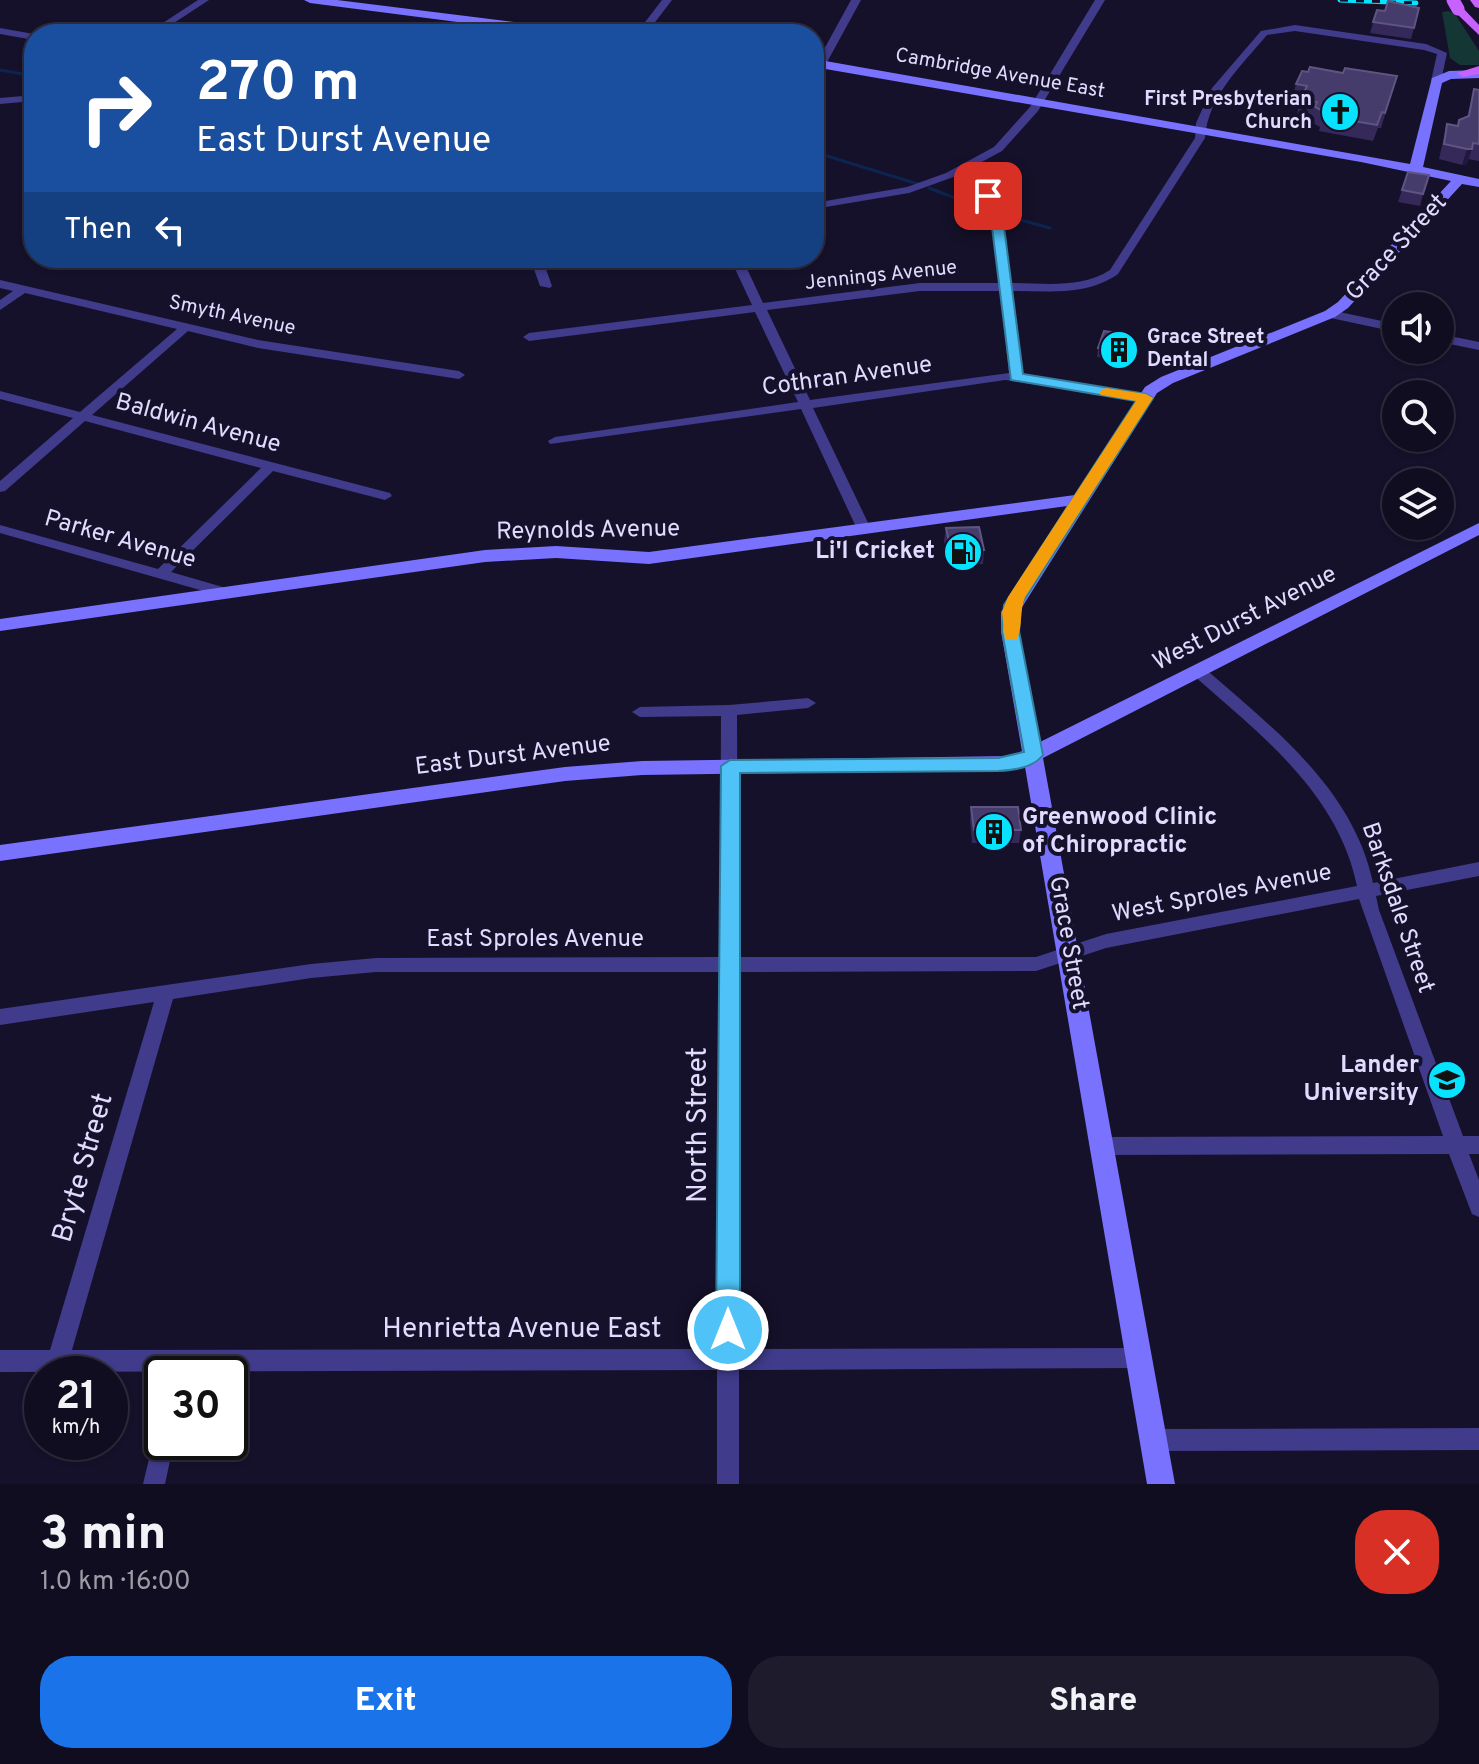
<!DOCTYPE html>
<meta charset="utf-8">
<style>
:root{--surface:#100d20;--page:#1e1b2d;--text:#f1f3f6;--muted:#9c9ca5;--line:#302d3e;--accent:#1a73e8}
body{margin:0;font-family:Overpass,sans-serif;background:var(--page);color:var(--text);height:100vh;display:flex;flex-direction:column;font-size:30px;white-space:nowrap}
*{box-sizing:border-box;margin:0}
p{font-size:26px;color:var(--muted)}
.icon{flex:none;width:44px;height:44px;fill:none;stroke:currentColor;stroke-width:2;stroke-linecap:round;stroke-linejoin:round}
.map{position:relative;height:1484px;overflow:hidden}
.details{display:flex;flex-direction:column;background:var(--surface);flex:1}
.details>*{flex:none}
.banner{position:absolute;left:24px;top:24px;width:800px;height:244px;border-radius:32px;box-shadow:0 2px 6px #0004,0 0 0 2px var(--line);background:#1a4fa0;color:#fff;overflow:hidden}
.fabs{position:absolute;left:1382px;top:292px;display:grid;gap:16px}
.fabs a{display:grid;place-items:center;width:72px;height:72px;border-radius:50%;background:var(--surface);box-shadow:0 2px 6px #0004,0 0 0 2px var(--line);font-size:40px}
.speed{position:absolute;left:24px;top:1356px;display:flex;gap:16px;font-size:40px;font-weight:700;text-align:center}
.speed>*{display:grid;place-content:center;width:104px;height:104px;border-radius:50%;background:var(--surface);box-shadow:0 2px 6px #0004,0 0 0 2px var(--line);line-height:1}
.speed small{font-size:20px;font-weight:400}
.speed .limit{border:4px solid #111;border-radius:12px;background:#fff;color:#111}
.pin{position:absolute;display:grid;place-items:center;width:68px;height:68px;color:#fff;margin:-34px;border-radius:16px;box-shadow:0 4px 12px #0006}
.me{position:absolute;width:88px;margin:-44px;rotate:0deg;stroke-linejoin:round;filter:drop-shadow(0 0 6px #0008)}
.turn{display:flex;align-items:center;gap:28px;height:168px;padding:0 40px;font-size:36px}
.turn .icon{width:104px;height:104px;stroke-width:2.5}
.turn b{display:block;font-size:56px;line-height:68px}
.then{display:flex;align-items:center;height:76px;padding:0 40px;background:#0003;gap:16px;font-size:30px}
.round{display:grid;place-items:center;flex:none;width:84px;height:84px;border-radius:32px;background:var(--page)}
.headline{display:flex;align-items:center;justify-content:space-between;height:136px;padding:0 40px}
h1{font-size:48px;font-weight:800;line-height:60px}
.primary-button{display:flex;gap:16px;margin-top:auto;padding:16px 40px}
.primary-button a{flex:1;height:92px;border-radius:32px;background:var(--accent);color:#fff;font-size:32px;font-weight:800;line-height:92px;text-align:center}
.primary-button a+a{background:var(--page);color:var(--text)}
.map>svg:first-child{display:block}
</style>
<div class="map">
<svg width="1479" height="1484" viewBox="0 0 1479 1484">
<rect width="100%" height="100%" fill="#16112b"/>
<path fill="#143635" d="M 1448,11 L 1455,14 L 1479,51 L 1479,65 L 1460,65 L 1450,58 L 1442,12 Z"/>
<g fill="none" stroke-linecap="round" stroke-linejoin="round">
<g stroke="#0c244f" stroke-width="3">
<path d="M 0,70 L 34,76"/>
<path d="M 814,152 L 918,184"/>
<path d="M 929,188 L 984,209"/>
<path d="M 1017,219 L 1050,228"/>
</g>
<g fill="#403b8b" fill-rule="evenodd">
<path d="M 198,0 L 209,0 L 157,34 L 146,34 Z"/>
<path d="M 662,0 L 672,0 L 646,34 L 636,34 Z"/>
<path d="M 851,0 L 861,0 L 826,64 L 818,66 L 816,64 Z"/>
<path d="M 1095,0 L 1105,0 L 1038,111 L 1002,151 L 967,170 L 992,194 L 1003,219 L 1011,283 C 1044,283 1081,289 1110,270 L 1195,138 L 1196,123 L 1212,88 L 1261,31 L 1295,25 L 1426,44 L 1447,53 L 1441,81 L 1436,84 L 1431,81 L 1437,54 L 1424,50 L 1295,31 L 1267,35 C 1241,66 1208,96 1205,138 L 1118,274 C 1087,296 1048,291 1011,291 L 1022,375 L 1146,394 L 1152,398 L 1151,401 L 1005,380 L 813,408 L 871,529 L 869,532 L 864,533 L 857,529 L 801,409 L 550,444 L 548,441 L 555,437 L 798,402 L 755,312 L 529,341 L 523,337 L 529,333 L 752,305 L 730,258 L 742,258 L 763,303 L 920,283 L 999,283 L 991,219 L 983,197 L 959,175 L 909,193 L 814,209 L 814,203 L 907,187 L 946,173 L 994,147 L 1030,107 ZM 920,291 L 1000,291 L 1009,373 L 810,400 L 767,310 Z"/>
<path d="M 0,28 L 34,34 L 34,40 L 0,34 Z"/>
<path d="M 34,95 L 34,101 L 0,104 L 0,98 Z"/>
<path d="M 530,258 L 542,258 L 552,286 L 550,288 L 540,286 Z"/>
<path d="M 0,280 L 258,340 L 459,371 L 465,375 L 459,379 L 258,348 L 188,331 L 92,415 L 390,493 L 392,496 L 385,500 L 273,471 L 171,572 L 233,590 L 235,593 L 233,596 L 228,598 L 0,533 L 0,525 L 158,569 L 261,468 L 85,421 L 5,491 L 0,492 L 0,481 L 73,418 L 0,399 L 0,391 L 80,412 L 177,329 L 25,293 L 0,310 L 0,300 L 13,291 L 0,288 Z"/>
<path d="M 1330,310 L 1396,324 L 1396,332 L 1326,317 L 1324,314 Z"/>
<path d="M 1440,334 L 1479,342 L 1479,350 L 1440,342 Z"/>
<path d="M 1198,666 L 1203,667 C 1273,728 1353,788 1373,883 L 1479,862 L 1479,876 L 1376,896 L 1379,910 L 1463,1136 L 1479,1136 L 1479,1154 L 1469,1154 L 1479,1180 L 1479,1217 L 1472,1214 L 1449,1154 L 1103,1155 L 1096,1152 L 1093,1146 L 1096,1140 L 1103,1137 L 1443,1136 L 1359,899 L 1106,948 L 1036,971 L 738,972 L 739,1349 L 1141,1348 L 1149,1351 L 1152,1358 L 1149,1365 L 1141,1368 L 739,1370 L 739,1484 L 717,1484 L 717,1370 L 0,1372 L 0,1350 L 50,1350 L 154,1002 L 0,1025 L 0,1009 L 311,964 L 376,958 L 720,957 L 721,716 L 640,717 L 632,712 L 640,707 L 729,705 L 808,698 L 816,703 L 808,708 L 737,715 L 738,957 L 1036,957 L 1106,934 L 1357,886 C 1338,793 1260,734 1193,675 L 1190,671 ZM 376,972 L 720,972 L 717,1349 L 72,1350 L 173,999 L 311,978 Z"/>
<path d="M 1479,1428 L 1479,1450 L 1153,1451 L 1145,1448 L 1142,1440 L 1145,1432 L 1153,1429 Z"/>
<path d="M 162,1431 L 162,1442 L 174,1442 L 165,1484 L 143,1484 L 155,1434 Z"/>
</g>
<g fill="#7872ff" fill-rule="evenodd">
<path d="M 304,0 L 337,0 L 578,30 L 584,34 L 550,34 L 310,3 Z"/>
<path d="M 814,59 L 1410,164 L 1432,78 L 1449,71 L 1479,70 L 1479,78 L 1451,79 L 1442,83 L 1423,167 L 1479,179 L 1479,187 L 1462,184 L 1348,308 L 1335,317 L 1173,383 L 1157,393 L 1019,612 L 1019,631 L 1040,742 L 1479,523 L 1479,535 L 1043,758 L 1175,1484 L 1147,1484 L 1025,767 L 1016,770 L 642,775 L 565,781 L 0,861 L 0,845 L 565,767 L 642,761 L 1013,756 L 1022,751 L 1001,631 L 1001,612 L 1067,506 L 649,564 L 556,558 L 485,562 L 0,631 L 0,619 L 485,550 L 556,546 L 649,552 L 1075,495 L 1145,387 L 1161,377 L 1325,311 L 1338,302 L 1451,181 L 1361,162 L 814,67 Z"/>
</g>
<g fill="#c762ff" fill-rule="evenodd">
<path d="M 1470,0 L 1479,0 L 1479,8 L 1475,7 Z"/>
<path d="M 1454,7 L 1462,7 L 1479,25 L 1479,35 L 1454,11 Z"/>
<path d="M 1479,66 L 1479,74 L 1463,77 L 1457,73 Z"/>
</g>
<g stroke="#07e2ff" stroke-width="5">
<path id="rail" d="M 1340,0 L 1416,3"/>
</g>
<use href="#rail" stroke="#16112b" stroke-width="3" stroke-dasharray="8" stroke-linecap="butt"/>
<path stroke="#c762ff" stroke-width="13" d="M 1453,0 L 1458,9"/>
</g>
<g fill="#342959">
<path d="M 1377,10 L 1385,11 L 1414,28 L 1411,39 L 1370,33 Z"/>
<path d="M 1308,72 L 1397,76 L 1381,128 L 1378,128 L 1373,141 L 1319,131 L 1320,127 L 1311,122 L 1312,117 L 1297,114 L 1300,100 L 1292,99 L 1296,84 Z"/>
<path d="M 1474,89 L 1479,90 L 1479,161 L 1468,159 L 1467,164 L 1462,165 L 1439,159 L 1447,124 L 1458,126 L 1459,120 L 1467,117 Z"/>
<path d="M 1408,172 L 1423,194 L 1420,206 L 1398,202 Z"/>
<path d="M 1123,337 L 1127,347 L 1123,361 L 1097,357 L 1098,348 Z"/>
<path d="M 946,528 L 984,550 L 983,564 L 949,564 L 944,541 Z"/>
<path d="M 971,807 L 1021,830 L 1019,843 L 972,843 L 970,820 Z"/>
</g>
<path fill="#20183f" d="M 1467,149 L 1472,149 L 1467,164 L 1462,165 Z"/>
<g fill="#463c6b" stroke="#5e5582" stroke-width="2">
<path d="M 1388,1 L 1419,8 L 1414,28 L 1373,22 L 1377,10 L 1385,11 Z"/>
<path d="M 1310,67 L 1343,73 L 1345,68 L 1397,76 L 1385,113 L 1382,112 L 1377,125 L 1323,116 L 1325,112 L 1315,107 L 1317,102 L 1301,99 L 1307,86 L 1296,84 L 1302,71 L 1308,72 Z"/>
<path d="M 1474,89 L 1479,90 L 1479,144 L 1473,143 L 1472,149 L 1467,149 L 1444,144 L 1447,124 L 1458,126 L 1459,120 L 1469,116 Z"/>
<path d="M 1408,172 L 1429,175 L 1423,194 L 1402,190 Z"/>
<path d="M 1104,331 L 1124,334 L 1123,337 L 1129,338 L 1124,353 L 1098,348 Z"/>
<path d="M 979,527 L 984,550 L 951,551 L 946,528 Z"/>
<path d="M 971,807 L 1018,807 L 1021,830 L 974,830 Z"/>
</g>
<path fill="#4fc3f7" stroke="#337fa1" stroke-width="2" d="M 988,192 L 994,196 L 1003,219 L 1023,374 L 1146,394 L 1153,398 L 1021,605 L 1019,631 L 1043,755 C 1033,768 1014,770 998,771 L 740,773 L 740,1330 L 736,1338 L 728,1342 L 719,1338 L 716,1330 L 721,766 L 730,760 L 998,758 L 1024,752 L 1002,631 L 1004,605 L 1136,401 L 1011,380 L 991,219 L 982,196 Z"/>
<path fill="#f59e0b" d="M 1106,388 L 1146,394 L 1153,398 L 1025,597 C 1019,612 1023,627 1017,639 L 1005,639 L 1002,612 L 1008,597 L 1136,401 L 1101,395 L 1099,392 Z"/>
<defs>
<g id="church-disc" transform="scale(2)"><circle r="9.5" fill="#07e2ff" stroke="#16112b"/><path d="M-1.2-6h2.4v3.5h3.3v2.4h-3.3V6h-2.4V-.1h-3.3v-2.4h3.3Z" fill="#111"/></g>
<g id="building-disc" transform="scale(2)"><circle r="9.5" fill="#07e2ff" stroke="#16112b"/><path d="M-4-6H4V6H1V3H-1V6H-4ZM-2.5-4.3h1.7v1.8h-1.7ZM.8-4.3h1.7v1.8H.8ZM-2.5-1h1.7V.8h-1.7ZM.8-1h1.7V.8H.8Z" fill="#111"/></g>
<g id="fuel-disc" transform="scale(2)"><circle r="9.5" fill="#07e2ff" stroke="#16112b"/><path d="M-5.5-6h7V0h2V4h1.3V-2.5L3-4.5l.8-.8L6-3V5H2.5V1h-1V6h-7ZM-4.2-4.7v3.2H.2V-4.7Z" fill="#111"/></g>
<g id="university-disc" transform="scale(2)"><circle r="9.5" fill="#07e2ff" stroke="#16112b"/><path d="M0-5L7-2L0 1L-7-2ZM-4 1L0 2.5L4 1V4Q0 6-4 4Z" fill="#111"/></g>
</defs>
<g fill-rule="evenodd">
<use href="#church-disc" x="1340" y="112"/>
<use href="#building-disc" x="1119" y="350"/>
<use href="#fuel-disc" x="963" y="552"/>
<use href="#building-disc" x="994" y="832"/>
<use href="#university-disc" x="1447" y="1080"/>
</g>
<g text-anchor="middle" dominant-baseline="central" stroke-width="8" stroke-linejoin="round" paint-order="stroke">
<g font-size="20" fill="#e0dbff" stroke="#16112b">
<text transform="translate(1000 74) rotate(10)">Cambridge Avenue East</text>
<text transform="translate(881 276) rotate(-6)">Jennings Avenue</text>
<text transform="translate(232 316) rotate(12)">Smyth Avenue</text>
</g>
<g font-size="20" font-weight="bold" fill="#e0dbff" stroke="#16112b" text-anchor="end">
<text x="1312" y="100">First Presbyterian<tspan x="1312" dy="23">Church</tspan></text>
<text x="1147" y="338" text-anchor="start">Grace Street<tspan x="1147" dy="23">Dental</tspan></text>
</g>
<g font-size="24" fill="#e0dbff" stroke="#16112b">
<text transform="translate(1397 248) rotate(-47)">Grace Street</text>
<text transform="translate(847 377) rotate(-8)">Cothran Avenue</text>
<text transform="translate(198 424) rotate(15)">Baldwin Avenue</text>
<text transform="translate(588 531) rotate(-1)">Reynolds Avenue</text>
<text transform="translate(120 540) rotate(16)">Parker Avenue</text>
<text transform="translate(1245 619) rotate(-27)">West Durst Avenue</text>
<text transform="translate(513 756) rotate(-7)">East Durst Avenue</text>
<text transform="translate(1222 894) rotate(-11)">West Sproles Avenue</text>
<text transform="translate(1397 908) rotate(71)">Barksdale Street</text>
<text x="535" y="940">East Sproles Avenue</text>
<text transform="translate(1068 943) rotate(80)">Grace Street</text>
</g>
<g font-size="24" font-weight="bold" fill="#e0dbff" stroke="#16112b" text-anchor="end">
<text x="935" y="552">Li'l Cricket</text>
<text x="1022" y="818" text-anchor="start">Greenwood Clinic<tspan x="1022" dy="28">of Chiropractic</tspan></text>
<text x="1419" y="1066">Lander<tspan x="1419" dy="28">University</tspan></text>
</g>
<g font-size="28" fill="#e0dbff" stroke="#16112b">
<text transform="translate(699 1125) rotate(-90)">North Street</text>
<text transform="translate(84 1168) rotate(-74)">Bryte Street</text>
<text x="522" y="1330">Henrietta Avenue East</text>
</g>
</g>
</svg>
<div class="fabs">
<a><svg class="icon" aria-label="sound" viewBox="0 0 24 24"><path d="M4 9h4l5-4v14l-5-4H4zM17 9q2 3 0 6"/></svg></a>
<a><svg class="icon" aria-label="search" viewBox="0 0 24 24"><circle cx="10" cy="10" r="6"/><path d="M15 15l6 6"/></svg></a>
<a><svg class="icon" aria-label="layers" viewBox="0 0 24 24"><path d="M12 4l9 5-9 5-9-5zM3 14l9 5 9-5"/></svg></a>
</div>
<div class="speed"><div>21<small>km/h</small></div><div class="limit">30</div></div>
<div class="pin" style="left:988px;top:196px;background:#d93025"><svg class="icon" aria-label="arrive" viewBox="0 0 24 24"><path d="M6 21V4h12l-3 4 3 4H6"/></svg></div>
<svg class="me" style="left:728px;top:1330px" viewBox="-20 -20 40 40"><circle r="17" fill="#4fc3f7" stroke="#fff" stroke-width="3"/><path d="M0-11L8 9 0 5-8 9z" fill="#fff"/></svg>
<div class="banner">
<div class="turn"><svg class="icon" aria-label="right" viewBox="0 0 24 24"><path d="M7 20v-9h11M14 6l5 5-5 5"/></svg><div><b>270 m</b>East Durst Avenue</div></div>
<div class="then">Then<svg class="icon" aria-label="left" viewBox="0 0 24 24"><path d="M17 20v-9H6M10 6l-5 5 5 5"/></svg></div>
</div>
</div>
<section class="details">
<div class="headline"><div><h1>3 min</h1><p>1.0 km · 16:00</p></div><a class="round" style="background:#d93025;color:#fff"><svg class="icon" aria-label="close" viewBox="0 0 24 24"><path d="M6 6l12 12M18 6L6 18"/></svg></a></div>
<div class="primary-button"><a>Exit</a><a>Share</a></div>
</section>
